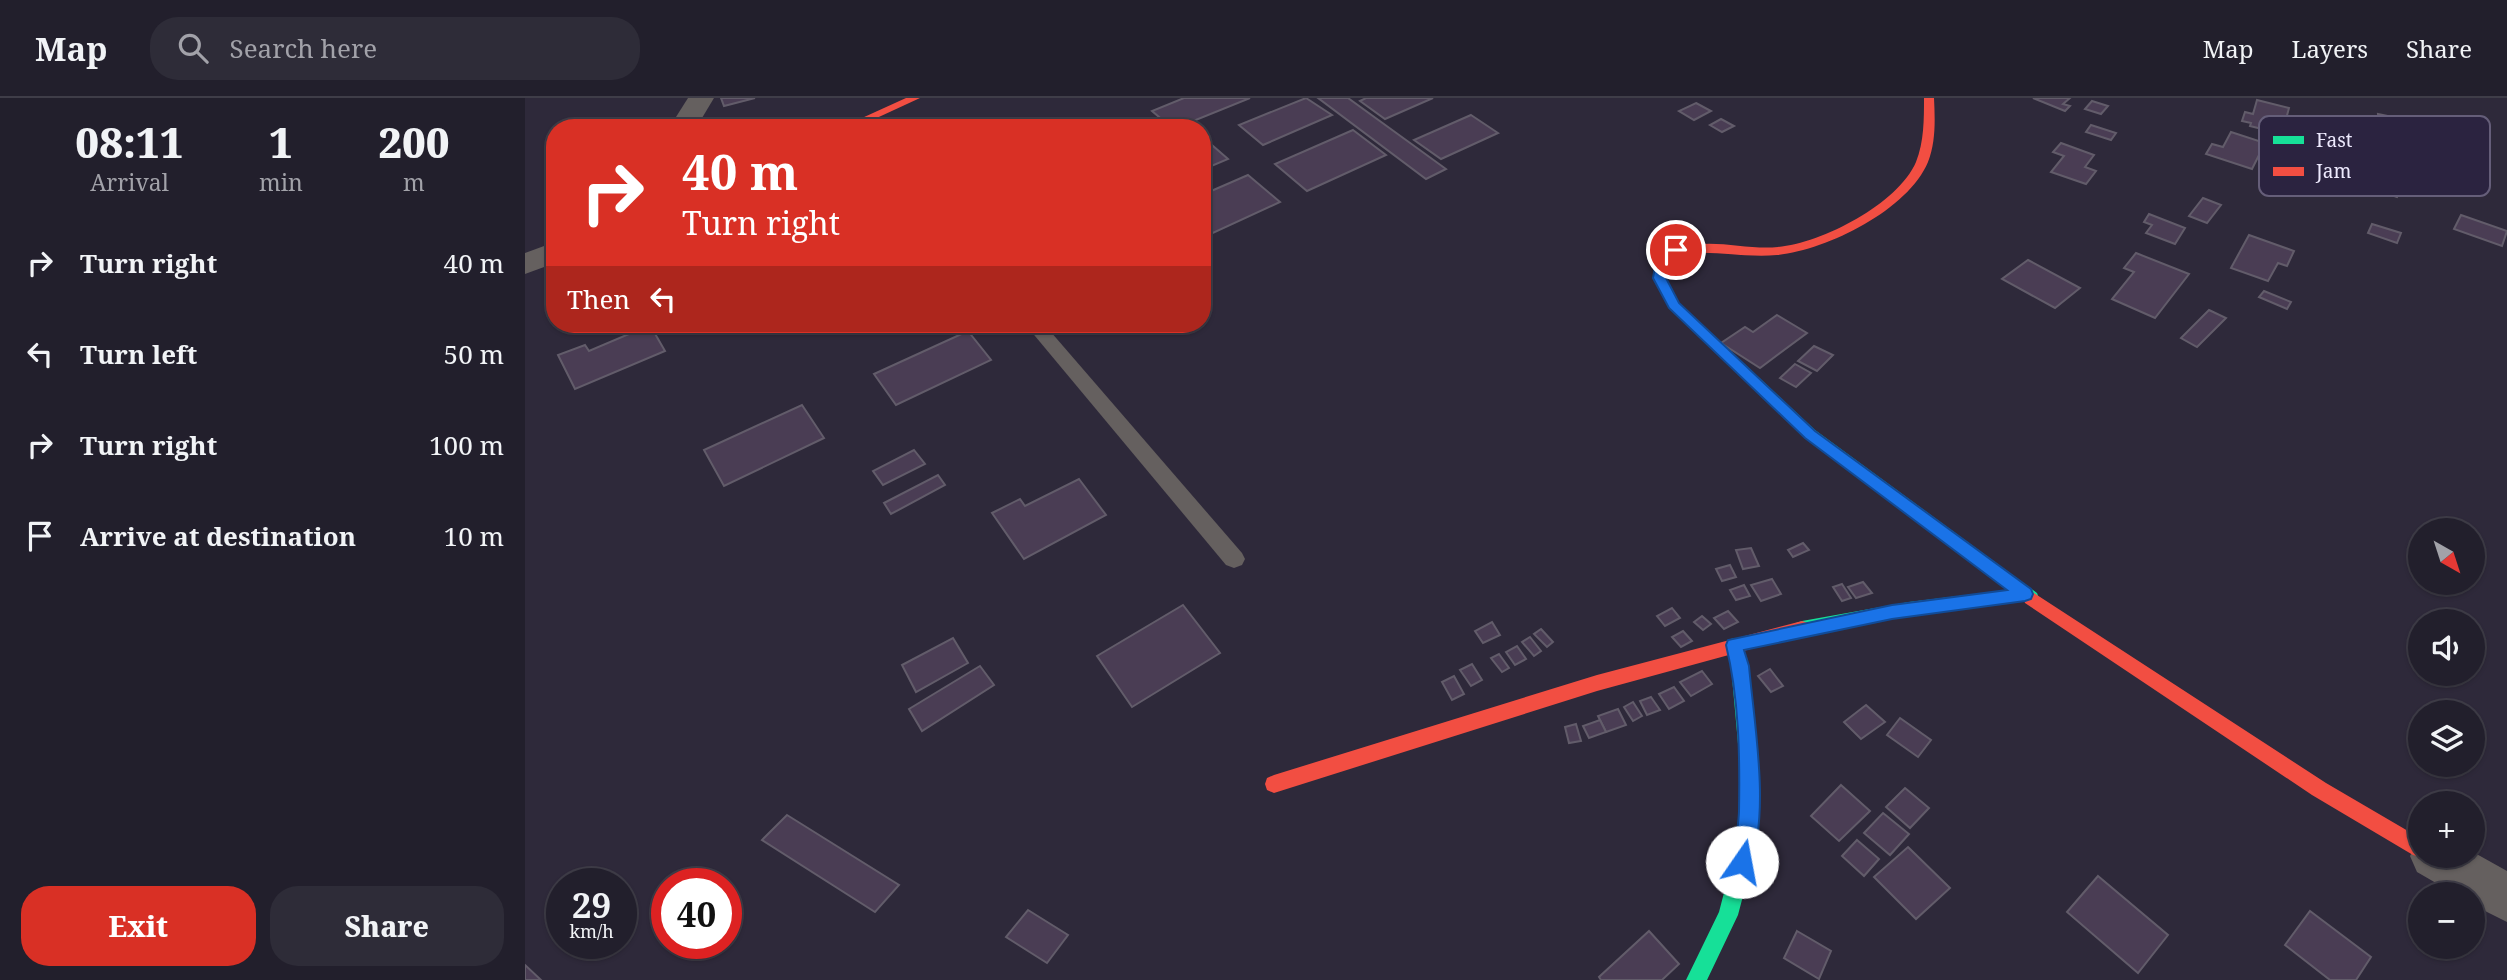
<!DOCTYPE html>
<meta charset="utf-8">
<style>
:root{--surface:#221f2c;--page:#2e2c38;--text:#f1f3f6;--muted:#a2a2a9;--line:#3f3d48;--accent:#d93025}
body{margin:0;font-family:"Noto Serif",serif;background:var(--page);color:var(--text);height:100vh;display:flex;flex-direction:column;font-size:26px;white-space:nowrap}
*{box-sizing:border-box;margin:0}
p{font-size:23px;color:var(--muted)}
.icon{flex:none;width:38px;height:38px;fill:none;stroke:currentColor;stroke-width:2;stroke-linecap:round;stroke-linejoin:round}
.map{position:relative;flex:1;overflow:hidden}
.details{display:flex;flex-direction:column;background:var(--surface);width:525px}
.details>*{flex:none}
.guide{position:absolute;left:21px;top:21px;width:665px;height:214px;border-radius:28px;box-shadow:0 2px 5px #0004,0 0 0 2px var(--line);background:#d93025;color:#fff;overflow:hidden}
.needle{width:46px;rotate:141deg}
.controls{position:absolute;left:1883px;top:420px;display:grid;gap:14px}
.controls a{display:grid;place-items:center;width:77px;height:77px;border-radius:50%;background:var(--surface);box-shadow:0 2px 5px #0004,0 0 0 2px var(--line);font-size:35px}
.speed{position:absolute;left:21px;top:770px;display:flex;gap:14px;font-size:35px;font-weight:700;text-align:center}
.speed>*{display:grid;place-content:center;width:91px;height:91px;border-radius:50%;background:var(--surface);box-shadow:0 2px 5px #0004,0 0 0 2px var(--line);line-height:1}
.speed small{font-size:18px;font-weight:400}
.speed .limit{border:10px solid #d22;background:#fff;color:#111}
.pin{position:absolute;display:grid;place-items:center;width:60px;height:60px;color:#fff;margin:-30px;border:4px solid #fff;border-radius:50%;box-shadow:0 2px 7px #0007}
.me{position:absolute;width:77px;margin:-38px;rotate:12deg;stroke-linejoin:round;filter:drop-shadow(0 0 5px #0008)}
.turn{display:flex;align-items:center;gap:24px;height:147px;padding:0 21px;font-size:32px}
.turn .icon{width:91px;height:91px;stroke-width:2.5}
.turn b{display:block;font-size:49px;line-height:60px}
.then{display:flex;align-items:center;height:66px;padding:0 21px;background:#0003;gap:14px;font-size:26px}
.eta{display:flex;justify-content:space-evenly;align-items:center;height:119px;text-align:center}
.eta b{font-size:42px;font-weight:800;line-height:49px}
.action{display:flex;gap:14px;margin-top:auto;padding:14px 21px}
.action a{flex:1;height:80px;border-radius:28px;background:var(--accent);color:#fff;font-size:28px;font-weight:800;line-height:80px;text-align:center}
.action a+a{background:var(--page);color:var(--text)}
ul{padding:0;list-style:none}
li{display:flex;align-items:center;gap:21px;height:91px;padding:0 21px}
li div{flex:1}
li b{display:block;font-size:26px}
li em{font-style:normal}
header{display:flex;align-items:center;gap:42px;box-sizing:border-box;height:98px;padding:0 35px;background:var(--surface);border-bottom:2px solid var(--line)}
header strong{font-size:33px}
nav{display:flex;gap:38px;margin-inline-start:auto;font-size:24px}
.search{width:490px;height:63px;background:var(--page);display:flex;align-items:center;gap:18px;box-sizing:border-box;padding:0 24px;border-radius:28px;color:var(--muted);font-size:26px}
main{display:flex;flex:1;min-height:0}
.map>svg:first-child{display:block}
</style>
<header>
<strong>Map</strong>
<div class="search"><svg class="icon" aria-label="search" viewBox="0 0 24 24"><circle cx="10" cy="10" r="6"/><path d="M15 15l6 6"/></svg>Search here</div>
<nav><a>Map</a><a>Layers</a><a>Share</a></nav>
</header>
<main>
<section class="details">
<div class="eta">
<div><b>08:11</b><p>Arrival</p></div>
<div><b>1</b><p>min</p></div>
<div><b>200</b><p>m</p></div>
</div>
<ul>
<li><svg class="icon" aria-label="right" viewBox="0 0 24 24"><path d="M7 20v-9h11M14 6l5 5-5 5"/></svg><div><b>Turn right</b></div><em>40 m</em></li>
<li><svg class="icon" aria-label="left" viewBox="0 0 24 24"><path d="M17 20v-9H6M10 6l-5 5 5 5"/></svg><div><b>Turn left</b></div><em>50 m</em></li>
<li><svg class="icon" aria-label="right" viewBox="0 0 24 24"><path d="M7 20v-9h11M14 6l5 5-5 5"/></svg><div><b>Turn right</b></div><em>100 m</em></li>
<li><svg class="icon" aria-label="arrive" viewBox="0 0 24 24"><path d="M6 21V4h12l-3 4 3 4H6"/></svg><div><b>Arrive at destination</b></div><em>10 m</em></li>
</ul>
<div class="action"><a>Exit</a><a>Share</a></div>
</section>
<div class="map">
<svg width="1982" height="882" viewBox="0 0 1982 882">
<rect width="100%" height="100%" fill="#2e293a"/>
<g fill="#4a3d54" stroke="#625c6a" stroke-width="2">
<path d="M 196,0 L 230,0 L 199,8 Z"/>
<path d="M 659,0 L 725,0 L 651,30 L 647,30 L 627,13 Z"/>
<path d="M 781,0 L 807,17 L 738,47 L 714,27 Z"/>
<path d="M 793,0 L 823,0 L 921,71 L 901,81 Z"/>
<path d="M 841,0 L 908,0 L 860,21 L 835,3 Z"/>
<path d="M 1508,0 L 1545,0 L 1538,6 L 1545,8 L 1540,13 Z"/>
<path d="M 1732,2 L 1764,10 L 1757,36 L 1725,28 L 1726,25 L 1717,23 L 1720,14 L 1728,16 Z"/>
<path d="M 1567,3 L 1583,8 L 1576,16 L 1560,11 Z"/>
<path d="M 1171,5 L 1186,13 L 1169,22 L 1154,13 Z"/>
<path d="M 1853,16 L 1873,20 L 1875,29 L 1854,25 Z"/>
<path d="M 946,17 L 973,35 L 916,61 L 889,42 Z"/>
<path d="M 1196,21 L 1209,28 L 1197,34 L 1185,27 Z"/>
<path d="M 1566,27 L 1591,35 L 1586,42 L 1561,34 Z"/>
<path d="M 828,32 L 861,57 L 782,93 L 750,66 Z"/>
<path d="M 1706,34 L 1740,45 L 1727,71 L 1681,56 L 1687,46 L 1698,49 Z"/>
<path d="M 680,41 L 703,61 L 677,72 L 677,42 Z"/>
<path d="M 1536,45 L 1569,57 L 1560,69 L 1571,73 L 1561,86 L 1526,74 L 1539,58 L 1528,54 Z"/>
<path d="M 1828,69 L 1879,87 L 1872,99 L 1821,81 Z"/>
<path d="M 723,77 L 755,104 L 677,140 L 677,97 Z"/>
<path d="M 1678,100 L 1696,107 L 1682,125 L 1664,118 Z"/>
<path d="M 1624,116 L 1660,130 L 1650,146 L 1621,135 L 1627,127 L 1619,124 Z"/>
<path d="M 1936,117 L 1982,133 L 1977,148 L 1929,131 Z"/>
<path d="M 1847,126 L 1876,135 L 1872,145 L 1843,135 Z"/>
<path d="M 1724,137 L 1769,153 L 1762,168 L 1753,165 L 1743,183 L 1706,170 Z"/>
<path d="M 1611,155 L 1664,176 L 1630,220 L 1587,201 L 1609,174 L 1599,170 Z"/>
<path d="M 1503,162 L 1555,190 L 1530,210 L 1477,181 Z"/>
<path d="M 1739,193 L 1766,204 L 1762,211 L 1734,199 Z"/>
<path d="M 1684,212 L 1701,220 L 1672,249 L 1656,240 Z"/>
<path d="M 1252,217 L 1282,235 L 1235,270 L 1196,245 L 1220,229 L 1228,234 Z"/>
<path d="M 125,227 L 140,253 L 50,291 L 33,257 L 60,247 L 64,253 Z"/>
<path d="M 443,233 L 466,262 L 371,307 L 349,276 Z"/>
<path d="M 1289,248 L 1308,257 L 1292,273 L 1273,263 Z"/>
<path d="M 1270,266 L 1286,275 L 1271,289 L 1255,280 Z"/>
<path d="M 277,307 L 299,340 L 199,388 L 179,352 Z"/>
<path d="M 389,352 L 400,366 L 358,387 L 348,373 Z"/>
<path d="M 413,377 L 420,387 L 366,416 L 359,405 Z"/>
<path d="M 554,381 L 581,417 L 499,461 L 467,415 L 495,401 L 500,408 Z"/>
<path d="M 1278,445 L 1284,452 L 1268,459 L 1263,452 Z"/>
<path d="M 1226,450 L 1234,468 L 1218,471 L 1211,452 Z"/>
<path d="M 1205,467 L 1211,479 L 1197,483 L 1191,471 Z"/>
<path d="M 1247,481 L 1256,496 L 1236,503 L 1226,487 Z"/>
<path d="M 1338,484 L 1347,495 L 1331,500 L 1323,489 Z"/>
<path d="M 1317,486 L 1326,500 L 1317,503 L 1308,489 Z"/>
<path d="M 1219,487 L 1225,498 L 1211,502 L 1205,492 Z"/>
<path d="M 658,507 L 695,555 L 607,609 L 572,558 Z"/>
<path d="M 1147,510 L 1155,520 L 1140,528 L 1132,518 Z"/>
<path d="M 1203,513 L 1213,524 L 1199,531 L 1189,520 Z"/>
<path d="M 1177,518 L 1186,526 L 1178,532 L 1169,524 Z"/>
<path d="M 967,524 L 975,537 L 958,545 L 950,533 Z"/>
<path d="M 1016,531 L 1028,544 L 1022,549 L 1009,536 Z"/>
<path d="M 1158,533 L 1167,543 L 1156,549 L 1147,539 Z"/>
<path d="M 1005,539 L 1016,553 L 1009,558 L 997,544 Z"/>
<path d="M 428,540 L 443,565 L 391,594 L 377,567 Z"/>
<path d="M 992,548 L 1001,561 L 990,567 L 981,554 Z"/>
<path d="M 974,556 L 984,570 L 977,574 L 966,560 Z"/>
<path d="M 947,566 L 957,582 L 946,588 L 935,572 Z"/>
<path d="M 455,568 L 469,587 L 397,633 L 384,611 Z"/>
<path d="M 1245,571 L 1258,588 L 1246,594 L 1233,578 Z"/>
<path d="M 1177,573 L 1187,586 L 1166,598 L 1155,584 Z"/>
<path d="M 929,578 L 939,596 L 927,602 L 917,584 Z"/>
<path d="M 1149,589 L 1159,603 L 1144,611 L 1134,596 Z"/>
<path d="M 1126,599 L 1135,612 L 1122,617 L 1115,603 Z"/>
<path d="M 1108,604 L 1117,618 L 1108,623 L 1099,609 Z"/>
<path d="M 1341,607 L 1360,624 L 1336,641 L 1319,624 Z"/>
<path d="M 1093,611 L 1101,627 L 1081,634 L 1073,618 Z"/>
<path d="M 1375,620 L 1406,642 L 1393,659 L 1362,637 Z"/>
<path d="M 1075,622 L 1081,634 L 1064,640 L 1058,628 Z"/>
<path d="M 1051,626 L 1056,643 L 1044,645 L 1040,629 Z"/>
<path d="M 1316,687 L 1345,713 L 1314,743 L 1286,718 Z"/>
<path d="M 1380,690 L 1404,710 L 1385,730 L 1361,709 Z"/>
<path d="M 1358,715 L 1384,736 L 1365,757 L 1339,735 Z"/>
<path d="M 262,717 L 374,787 L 350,814 L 237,742 Z"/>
<path d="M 1332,742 L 1354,761 L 1339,778 L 1317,758 Z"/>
<path d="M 1383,749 L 1425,790 L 1391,821 L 1349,779 Z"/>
<path d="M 1573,778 L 1643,837 L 1613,875 L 1542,814 Z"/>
<path d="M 503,812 L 543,837 L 522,865 L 481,839 Z"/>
<path d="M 1785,813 L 1846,859 L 1831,882 L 1805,882 L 1760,847 Z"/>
<path d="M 1124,833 L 1154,866 L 1137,882 L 1076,882 L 1074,879 Z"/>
<path d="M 1272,833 L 1306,853 L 1294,881 L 1259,860 Z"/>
<path d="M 0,867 L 16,882 L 0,882 Z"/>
</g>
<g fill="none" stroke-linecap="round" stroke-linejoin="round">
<path fill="#65605f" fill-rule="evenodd" d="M 500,226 L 519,226 L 717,455 L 720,461 L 717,467 L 709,470 L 701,467 Z"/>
<g fill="#65605f" fill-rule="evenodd">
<path d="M 163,0 L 189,0 L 171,30 L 144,30 Z"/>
<path d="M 30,144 L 30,165 L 0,176 L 0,155 Z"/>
<path d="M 1895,741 L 1895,758 L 1948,758 L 1948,754 L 1982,773 L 1982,824 L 1948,807 L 1948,796 L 1930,796 L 1892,774 L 1885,758 Z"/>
</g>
<g fill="#16e098" fill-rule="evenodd">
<path d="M 1166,147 L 1172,151 L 1170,154 L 1143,162 L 1141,180 L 1154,205 L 1290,332 L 1512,495 L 1514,500 L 1512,505 L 1506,507 L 1498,503 L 1384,518 L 1277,537 L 1271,535 L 1269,530 L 1271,525 L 1277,523 L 1384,504 L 1483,492 L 1280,340 L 1144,210 L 1129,180 L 1133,157 Z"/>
<path d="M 1209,540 L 1215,542 L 1224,568 L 1233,668 L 1234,737 L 1213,817 L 1182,882 L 1161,882 L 1194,814 L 1214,737 L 1215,668 L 1206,568 L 1201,547 L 1203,542 Z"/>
</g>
<g fill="#f24e42" fill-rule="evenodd">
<path d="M 381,0 L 395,0 L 330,30 L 315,30 Z"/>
<path d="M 1399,0 L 1409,0 C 1410,21 1411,44 1403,64 C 1383,112 1302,152 1252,157 C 1223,160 1195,153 1166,155 L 1160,151 L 1162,148 C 1191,141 1223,152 1253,149 C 1297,145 1373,106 1391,64 C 1399,44 1399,21 1399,0 Z"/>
<path d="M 1506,493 L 1801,685 L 1895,740 L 1895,758 L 1899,758 L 1895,759 L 1888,757 L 1787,697 L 1500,505 L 1498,500 L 1500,495 Z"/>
<path d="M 1277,523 L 1283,525 L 1285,530 L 1283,535 L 1277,537 L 1072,593 L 749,695 L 742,692 L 740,686 L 742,680 L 749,677 L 1072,577 Z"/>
</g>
</g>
<path fill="#1a73e8" stroke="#114b97" stroke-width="2" d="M 1151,148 L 1157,152 L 1143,162 L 1141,180 L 1154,205 L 1290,333 L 1506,491 L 1508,496 L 1506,501 L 1500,503 L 1367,521 L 1219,552 L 1224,568 C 1229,625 1246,717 1224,770 L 1217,773 L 1210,770 C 1207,763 1214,726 1214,713 C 1215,658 1214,600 1201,547 L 1203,542 L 1367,507 L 1482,492 L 1280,340 L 1144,210 L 1128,180 L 1132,157 Z"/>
<rect x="1734" y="18" width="231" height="80" rx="10" fill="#2b2340" stroke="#655e79" stroke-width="2"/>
<rect x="1748" y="38" width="31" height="8" fill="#16e098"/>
<rect x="1748" y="69" width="31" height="9" fill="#f24e42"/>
<g font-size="19" fill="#ede9fd">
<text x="1791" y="49">Fast</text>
<text x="1791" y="80">Jam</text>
</g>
</svg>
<div class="controls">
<a><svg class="needle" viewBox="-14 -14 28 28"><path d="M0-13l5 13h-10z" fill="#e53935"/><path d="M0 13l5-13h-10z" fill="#a2a2a9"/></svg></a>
<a><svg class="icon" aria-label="sound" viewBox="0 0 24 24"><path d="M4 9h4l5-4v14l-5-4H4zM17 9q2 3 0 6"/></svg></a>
<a><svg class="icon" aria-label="layers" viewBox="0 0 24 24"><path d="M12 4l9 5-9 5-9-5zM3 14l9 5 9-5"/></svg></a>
<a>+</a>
<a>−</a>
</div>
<div class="speed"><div>29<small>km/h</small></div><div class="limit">40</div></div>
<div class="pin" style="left:1151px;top:152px;background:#d93025"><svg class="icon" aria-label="arrive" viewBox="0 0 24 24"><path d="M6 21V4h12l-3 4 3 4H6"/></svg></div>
<svg class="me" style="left:1217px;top:764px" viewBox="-20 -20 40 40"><circle r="19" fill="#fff"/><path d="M0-13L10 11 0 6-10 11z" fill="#1a73e8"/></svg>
<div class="guide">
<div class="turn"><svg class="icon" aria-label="right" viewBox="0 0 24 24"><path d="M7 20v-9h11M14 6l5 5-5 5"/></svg><div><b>40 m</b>Turn right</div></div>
<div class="then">Then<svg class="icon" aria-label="left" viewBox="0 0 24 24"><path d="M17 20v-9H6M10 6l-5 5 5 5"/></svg></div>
</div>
</div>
</main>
